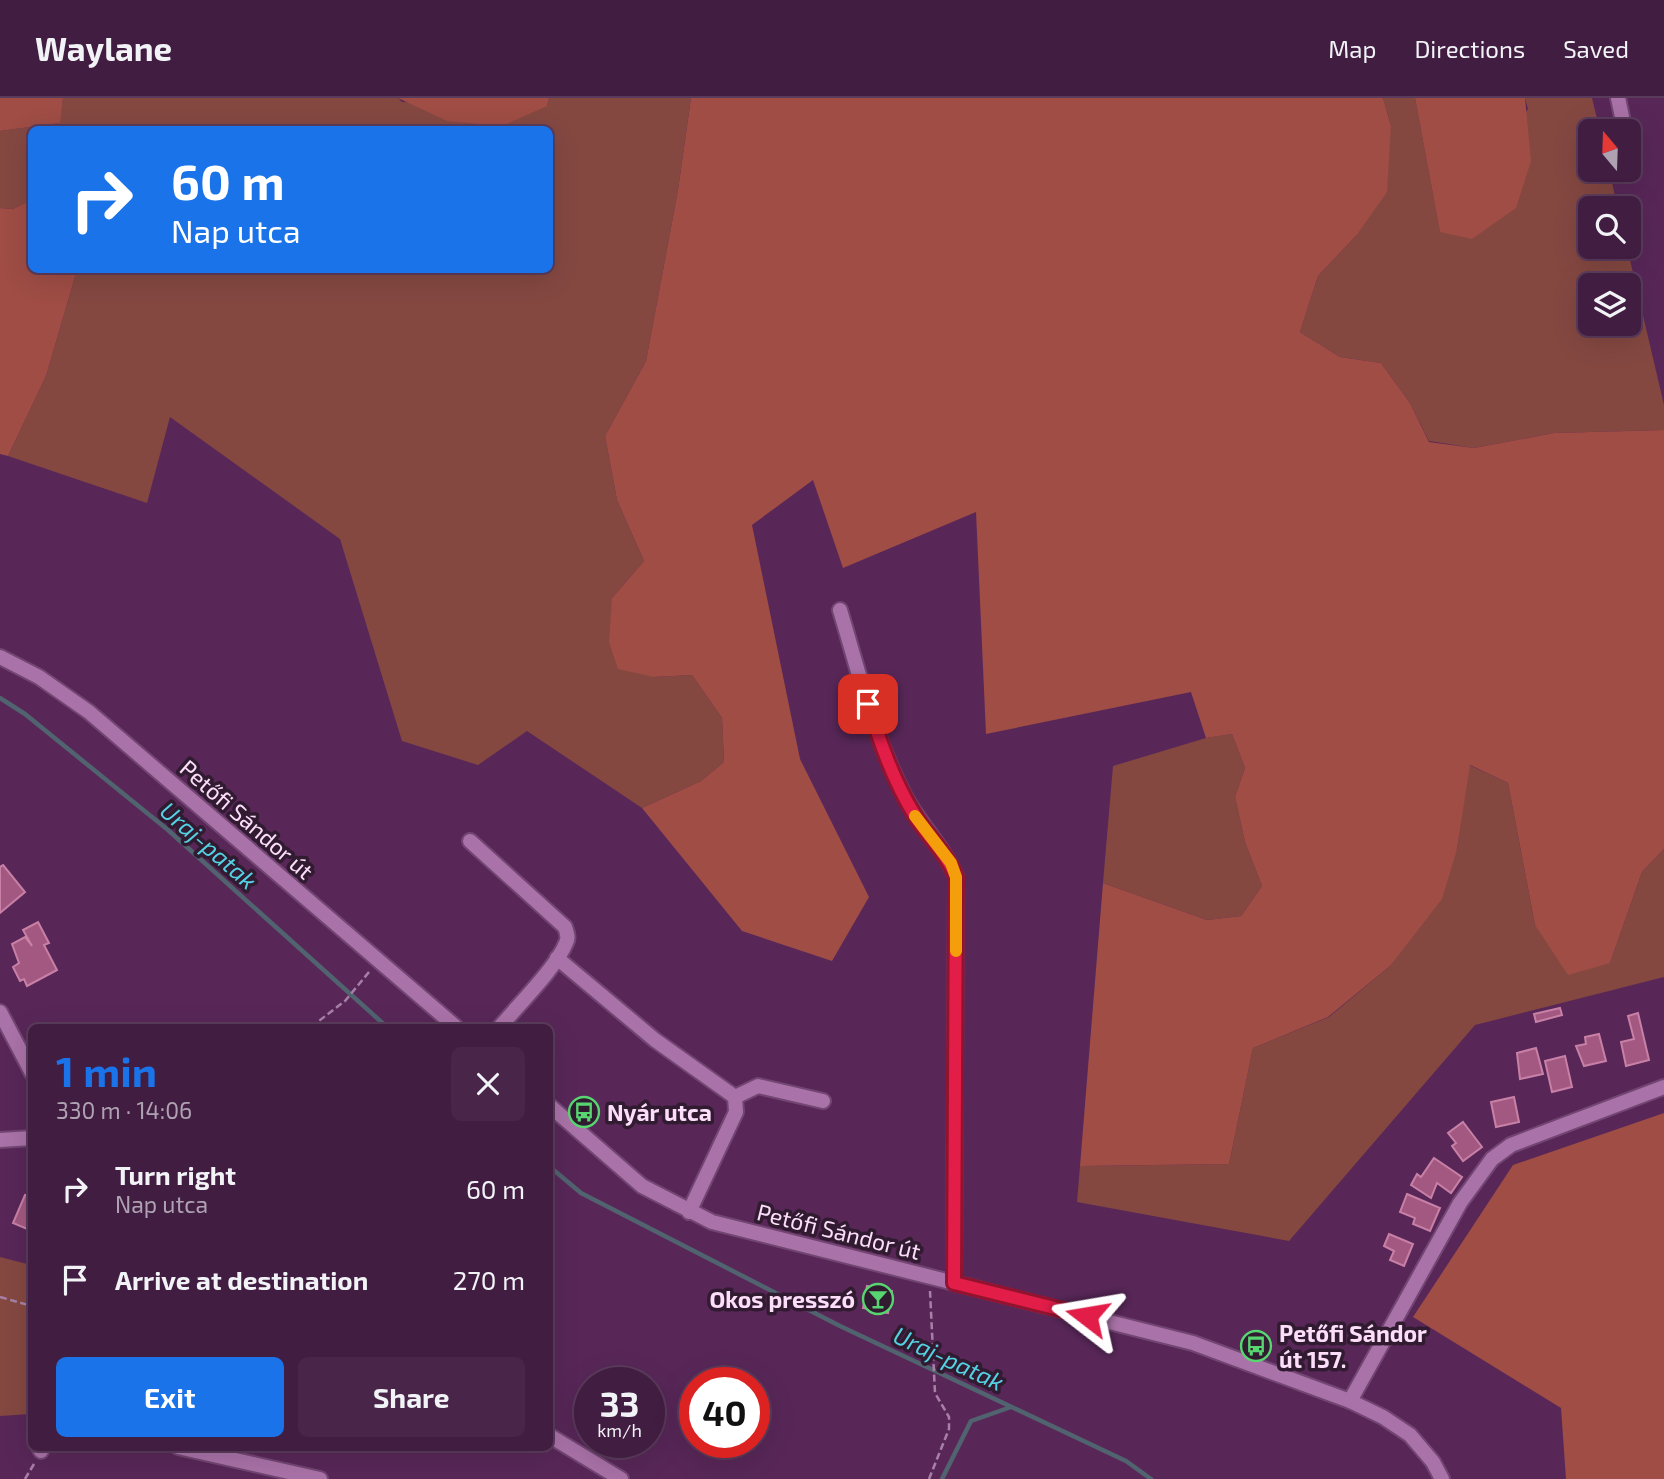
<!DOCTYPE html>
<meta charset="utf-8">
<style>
:root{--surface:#421d42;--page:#492649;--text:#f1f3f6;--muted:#aea2b2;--line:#5a3b5b;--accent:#1a73e8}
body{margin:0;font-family:"Exo 2",sans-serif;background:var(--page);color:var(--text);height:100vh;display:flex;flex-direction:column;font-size:26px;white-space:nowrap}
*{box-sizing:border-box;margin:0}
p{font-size:23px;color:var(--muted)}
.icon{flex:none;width:38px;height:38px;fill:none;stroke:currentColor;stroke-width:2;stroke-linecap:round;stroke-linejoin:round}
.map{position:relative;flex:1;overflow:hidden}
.drawer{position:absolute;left:28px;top:926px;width:525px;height:427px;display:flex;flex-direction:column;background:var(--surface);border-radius:10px;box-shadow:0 7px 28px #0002,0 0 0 2px var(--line)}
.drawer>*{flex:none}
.hud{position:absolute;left:28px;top:28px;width:525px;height:147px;border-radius:10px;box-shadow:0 7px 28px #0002,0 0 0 2px var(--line);background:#1a73e8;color:#fff;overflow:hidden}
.needle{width:46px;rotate:341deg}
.buttons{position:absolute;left:1578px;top:21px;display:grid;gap:14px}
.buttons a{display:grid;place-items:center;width:63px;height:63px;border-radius:10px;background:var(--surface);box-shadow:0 7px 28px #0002,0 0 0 2px var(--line);font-size:35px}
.speed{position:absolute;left:574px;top:1269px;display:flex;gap:14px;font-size:35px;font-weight:700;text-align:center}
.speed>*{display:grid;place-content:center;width:91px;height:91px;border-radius:50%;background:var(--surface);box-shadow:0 7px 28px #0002,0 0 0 2px var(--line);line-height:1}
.speed small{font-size:18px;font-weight:400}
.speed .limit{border:10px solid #d22;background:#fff;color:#111}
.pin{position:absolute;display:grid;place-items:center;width:60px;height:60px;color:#fff;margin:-30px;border-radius:14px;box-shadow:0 4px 10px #0006}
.me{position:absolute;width:77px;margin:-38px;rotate:284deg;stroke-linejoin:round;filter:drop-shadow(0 0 5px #0008)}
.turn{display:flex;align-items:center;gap:24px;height:147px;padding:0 28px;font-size:32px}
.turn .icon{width:91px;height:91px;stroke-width:2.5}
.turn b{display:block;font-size:49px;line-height:60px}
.round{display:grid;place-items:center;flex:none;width:74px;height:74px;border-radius:10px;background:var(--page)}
.overview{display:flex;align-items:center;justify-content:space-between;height:119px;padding:0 28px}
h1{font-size:42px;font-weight:700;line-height:52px;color:var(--accent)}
.action{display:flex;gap:14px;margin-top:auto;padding:14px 28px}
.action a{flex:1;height:80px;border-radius:10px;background:var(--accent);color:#fff;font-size:28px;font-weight:700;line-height:80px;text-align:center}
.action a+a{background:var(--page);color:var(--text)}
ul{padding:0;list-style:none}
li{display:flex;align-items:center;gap:21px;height:91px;padding:0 28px}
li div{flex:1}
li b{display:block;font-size:26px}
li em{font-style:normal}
header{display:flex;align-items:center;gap:42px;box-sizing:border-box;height:98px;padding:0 35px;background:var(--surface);border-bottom:2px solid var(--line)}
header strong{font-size:33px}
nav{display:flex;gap:38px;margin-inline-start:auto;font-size:24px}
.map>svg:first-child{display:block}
</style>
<header>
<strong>Waylane</strong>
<nav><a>Map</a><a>Directions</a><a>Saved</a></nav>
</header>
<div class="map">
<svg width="1664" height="1381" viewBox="0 0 1664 1381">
<rect width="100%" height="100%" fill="#582758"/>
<g fill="#844841" fill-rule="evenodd">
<path d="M 63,0 L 398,0 L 402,4 L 547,8 L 549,0 L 691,0 L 678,92 L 646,263 L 605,338 L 617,402 L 644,463 L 612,500 L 654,579 L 692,577 L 722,620 L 724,664 L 701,683 L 642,710 L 527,633 L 478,667 L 402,643 L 340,441 L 170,319 L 147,405 L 8,358 L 46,278 L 77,172 L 550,172 L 550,32 L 32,32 L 31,102 L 13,111 L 0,110 L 0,33 L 59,25 Z"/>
<path d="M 1383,0 L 1415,0 L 1440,133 L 1528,11 L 1525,0 L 1592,0 L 1600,33 L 1591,33 L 1591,72 L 1609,72 L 1618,110 L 1591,110 L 1591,149 L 1627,149 L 1664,307 L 1664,332 L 1554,335 L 1474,350 L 1429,343 L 1410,305 L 1381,265 L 1340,259 L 1300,234 L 1318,178 L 1356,138 L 1391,28 ZM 1591,187 L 1629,187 L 1629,226 L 1591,226 Z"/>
<path d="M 1232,636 L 1245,670 L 1235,699 L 1245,744 L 1262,788 L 1241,818 L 1207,822 L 1103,785 L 1113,668 L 1206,640 Z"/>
<path d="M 1469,667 L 1508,685 L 1535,827 L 1610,865 L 1642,774 L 1664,751 L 1664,879 L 1475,927 L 1289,1143 L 1077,1104 L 1080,1068 L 1229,1066 L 1253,950 L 1329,919 L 1390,868 L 1457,751 Z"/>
<path d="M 0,1159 L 31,1167 L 31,1316 L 0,1318 Z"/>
</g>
<g fill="#9f4d45">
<path d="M 0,0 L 63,0 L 60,25 L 0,33 Z"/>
<path d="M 398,0 L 549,0 L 547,8 L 502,28 L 447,23 Z"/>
<path d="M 691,0 L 1383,0 L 1391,28 L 1387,94 L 1356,138 L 1318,178 L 1300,234 L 1340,259 L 1381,265 L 1410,305 L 1429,344 L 1474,350 L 1554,335 L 1664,332 L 1664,751 L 1642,774 L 1610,865 L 1568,877 L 1535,827 L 1508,685 L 1470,667 L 1457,751 L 1442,801 L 1390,868 L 1328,919 L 1253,950 L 1229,1066 L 1080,1068 L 1103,785 L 1207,822 L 1241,818 L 1262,788 L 1245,744 L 1235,699 L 1245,670 L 1232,636 L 1206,640 L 1191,594 L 986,636 L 976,414 L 843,470 L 813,382 L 752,427 L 800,661 L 869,799 L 832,863 L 742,833 L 642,710 L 701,683 L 724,664 L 722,620 L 692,577 L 654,579 L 618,571 L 609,544 L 612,500 L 644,463 L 617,402 L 605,338 L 646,263 L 678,92 Z"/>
<path d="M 1415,0 L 1525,0 L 1531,63 L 1516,110 L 1472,141 L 1440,134 Z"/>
<path d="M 31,102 L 32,172 L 77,172 L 46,278 L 8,358 L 0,356 L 0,110 L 13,111 Z"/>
<path d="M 1664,1015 L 1664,1381 L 1566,1381 L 1561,1310 L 1413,1219 L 1513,1067 Z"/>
</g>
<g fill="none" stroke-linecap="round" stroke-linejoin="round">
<g stroke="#50636f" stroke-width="4.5">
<path d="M 0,600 L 25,616 L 168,732 L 387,929"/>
<path d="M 550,1069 L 581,1095 L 840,1228 L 1126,1363 L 1151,1381"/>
<path d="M 942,1381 L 971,1323 L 1011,1309"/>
</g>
</g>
<g fill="#a25880" stroke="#c880a6" stroke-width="2">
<path d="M 3,767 L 25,794 L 0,815 L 0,769 Z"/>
<path d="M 38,824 L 49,845 L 44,847 L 57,872 L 27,888 L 24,881 L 20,883 L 13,869 L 19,865 L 12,846 L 25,839 L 32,848 L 23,832 Z"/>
<path d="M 1560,910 L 1562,917 L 1536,924 L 1534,916 Z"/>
<path d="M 1638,915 L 1649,962 L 1626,968 L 1621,944 L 1634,941 L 1628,918 Z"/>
<path d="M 1599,936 L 1606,963 L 1584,968 L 1576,948 L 1586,946 L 1585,939 Z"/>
<path d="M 1536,950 L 1543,976 L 1520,981 L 1517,955 Z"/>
<path d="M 1565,958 L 1572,989 L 1552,994 L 1545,963 Z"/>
<path d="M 1514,999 L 1519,1024 L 1496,1029 L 1491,1004 Z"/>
<path d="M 1463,1024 L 1482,1049 L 1463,1063 L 1452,1048 L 1456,1045 L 1448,1035 Z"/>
<path d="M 1434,1060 L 1462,1079 L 1451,1095 L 1437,1085 L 1431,1100 L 1411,1087 L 1417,1076 L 1421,1079 Z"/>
<path d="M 1407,1096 L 1440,1110 L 1430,1133 L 1413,1126 L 1415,1120 L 1400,1114 Z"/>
<path d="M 25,1097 L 32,1099 L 32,1133 L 13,1125 Z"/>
<path d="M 1389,1136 L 1413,1146 L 1404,1168 L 1390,1162 L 1394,1153 L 1384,1148 Z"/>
<path d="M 867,1188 L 892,1193 L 888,1215 L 863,1210 Z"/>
</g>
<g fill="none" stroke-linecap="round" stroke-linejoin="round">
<g stroke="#724572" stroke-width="18">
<g id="minor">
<path d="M 1618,0 L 1625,33"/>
<path d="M 840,512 C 859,575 874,639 904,697 C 919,726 944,749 956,779 L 954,1185"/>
<path d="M 0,559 L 39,579 L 89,614 L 456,929"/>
<path d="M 470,743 L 565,829 C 567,835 569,840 566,845 C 556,870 518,907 500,929"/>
<path d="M 557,860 L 655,942 L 735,999 L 736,1014 L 689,1114"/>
<path d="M 0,914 L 32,975"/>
<path d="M 735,999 L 758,988 L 823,1003"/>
<path d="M 550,1008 L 642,1088 L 712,1124 L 1193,1245 L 1350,1303 L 1383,1319 L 1410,1337 L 1433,1364 L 1442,1381"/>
<path d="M 0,1042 L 32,1040"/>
<path d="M 1350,1303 L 1460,1105 L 1492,1061 L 1511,1047 L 1664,989"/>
<path d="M 550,1338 L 621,1381"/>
<path d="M 39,1349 L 41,1353"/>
<path d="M 178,1349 L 320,1381"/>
</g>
</g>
<g stroke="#a880a7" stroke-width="2.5" stroke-dasharray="7 3.5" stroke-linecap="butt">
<path d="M 311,929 L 345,903 L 369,874"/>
<path d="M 0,1199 L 32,1208"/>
<path d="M 25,1381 L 34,1366"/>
<path d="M 929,1381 L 949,1331 L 949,1319 L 935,1295 L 930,1193"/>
</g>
<use href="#minor" stroke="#a972a8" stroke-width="14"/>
</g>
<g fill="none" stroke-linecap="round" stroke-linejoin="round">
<g stroke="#92132f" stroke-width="18">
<path id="route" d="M 868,606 C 880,644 893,682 914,716 C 927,738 947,755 956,779 L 954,1185 L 1087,1218"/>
</g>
<use href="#route" stroke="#e11d48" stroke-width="12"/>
<path stroke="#f59e0b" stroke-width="12" d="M 915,718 L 951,765 L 956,779 L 956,853"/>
</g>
<defs>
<g id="bus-ring" transform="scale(1.575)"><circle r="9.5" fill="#311b31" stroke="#57d570" stroke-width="1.5"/><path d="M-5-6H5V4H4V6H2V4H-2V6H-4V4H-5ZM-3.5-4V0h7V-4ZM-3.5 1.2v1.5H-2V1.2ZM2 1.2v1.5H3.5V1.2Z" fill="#57d570"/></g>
<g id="bar-ring" transform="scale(1.575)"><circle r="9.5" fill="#311b31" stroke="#57d570" stroke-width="1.5"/><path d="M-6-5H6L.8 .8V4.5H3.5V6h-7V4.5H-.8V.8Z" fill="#57d570"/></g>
</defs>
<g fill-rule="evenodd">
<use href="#bus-ring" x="584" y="1014"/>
<use href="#bar-ring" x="878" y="1201"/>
<use href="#bus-ring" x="1256" y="1248"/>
</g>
<g text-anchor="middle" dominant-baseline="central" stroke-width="7" stroke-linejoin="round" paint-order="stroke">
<g font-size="23" fill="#fcddfa" stroke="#311b31">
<text transform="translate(247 721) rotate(41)">Petőfi Sándor út</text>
<text transform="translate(839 1133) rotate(14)">Petőfi Sándor út</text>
</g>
<g font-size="23" font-weight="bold" fill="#fcddfa" stroke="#311b31" text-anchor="start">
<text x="607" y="1014">Nyár utca</text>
<text x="855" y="1201" text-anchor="end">Okos presszó</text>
<text x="1279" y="1235">Petőfi Sándor<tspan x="1279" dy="26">út 157.</tspan></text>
</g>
<g font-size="24" font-style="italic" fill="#54d2e3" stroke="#311b31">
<text transform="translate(209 747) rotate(41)">Uraj-patak</text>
<text transform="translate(949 1260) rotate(25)">Uraj-patak</text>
</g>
</g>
</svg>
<div class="buttons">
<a><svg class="needle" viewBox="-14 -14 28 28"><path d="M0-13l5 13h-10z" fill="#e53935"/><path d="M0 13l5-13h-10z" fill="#aea2b2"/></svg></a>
<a><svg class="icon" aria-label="search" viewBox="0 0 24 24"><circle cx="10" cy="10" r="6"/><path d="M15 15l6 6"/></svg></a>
<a><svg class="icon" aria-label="layers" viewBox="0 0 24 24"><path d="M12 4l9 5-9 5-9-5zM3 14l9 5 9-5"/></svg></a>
</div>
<div class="speed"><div>33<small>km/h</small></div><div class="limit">40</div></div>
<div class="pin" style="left:868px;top:606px;background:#d93025"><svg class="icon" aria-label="arrive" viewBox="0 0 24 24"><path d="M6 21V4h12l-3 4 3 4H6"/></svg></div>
<svg class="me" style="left:1087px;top:1218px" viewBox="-20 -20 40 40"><path d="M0-17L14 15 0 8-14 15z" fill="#e11d48" stroke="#fff" stroke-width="4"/></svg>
<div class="hud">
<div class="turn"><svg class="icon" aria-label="right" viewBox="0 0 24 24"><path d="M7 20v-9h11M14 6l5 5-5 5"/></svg><div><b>60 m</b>Nap utca</div></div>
</div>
<section class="drawer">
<div class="overview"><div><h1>1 min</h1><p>330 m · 14:06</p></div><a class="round"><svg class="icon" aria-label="close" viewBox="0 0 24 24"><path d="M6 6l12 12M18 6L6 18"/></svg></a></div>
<ul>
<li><svg class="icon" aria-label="right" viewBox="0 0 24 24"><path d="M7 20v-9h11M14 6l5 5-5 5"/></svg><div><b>Turn right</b><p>Nap utca</p></div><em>60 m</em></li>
<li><svg class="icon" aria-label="arrive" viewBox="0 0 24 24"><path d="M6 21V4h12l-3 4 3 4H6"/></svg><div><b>Arrive at destination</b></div><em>270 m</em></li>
</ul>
<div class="action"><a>Exit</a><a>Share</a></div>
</section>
</div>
